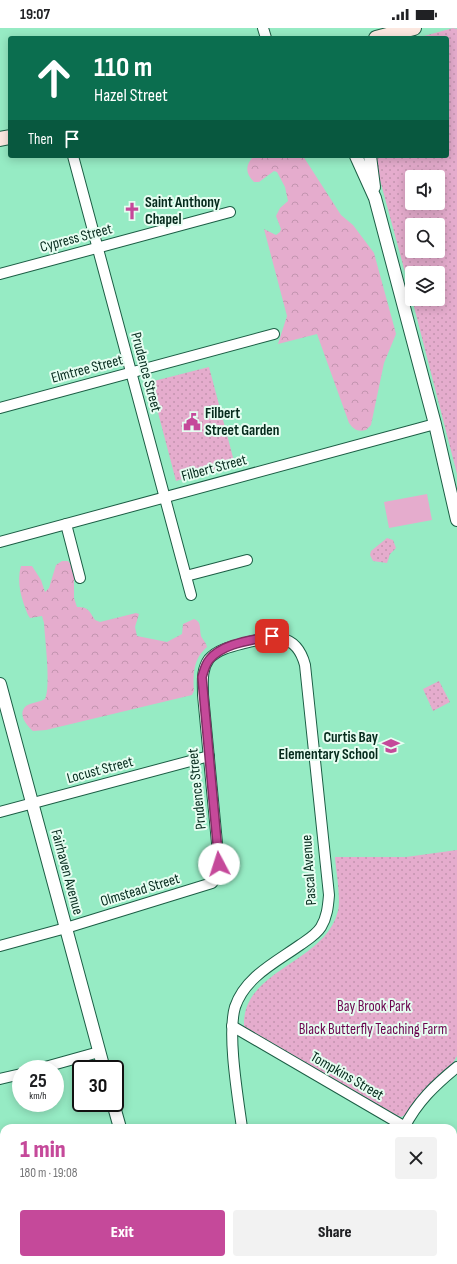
<!DOCTYPE html>
<meta charset="utf-8">
<style>
:root{--surface:#fff;--page:#f2f2f2;--text:#202124;--muted:#757577;--accent:#c5499a}
body{margin:0;font-family:"Sofia Sans Condensed",sans-serif;background:var(--page);color:var(--text);height:100vh;display:flex;flex-direction:column;font-size:15px;white-space:nowrap}
*{box-sizing:border-box;margin:0}
p{font-size:13px;color:var(--muted)}
.icon{flex:none;width:22px;height:22px;fill:none;stroke:currentColor;stroke-width:2;stroke-linecap:round;stroke-linejoin:round}
.map{position:relative;flex:1;overflow:hidden}
.sheet{position:absolute;left:0px;top:1096px;width:457px;height:140px;display:flex;flex-direction:column;background:var(--surface);border-radius:12px 12px 0 0;box-shadow:0 2px 10px #0003}
.sheet>*{flex:none}
.guide{position:absolute;left:8px;top:8px;width:441px;height:122px;border-radius:4px;box-shadow:0 2px 10px #0003;background:#0b6e4f;color:#fff;overflow:hidden}
.tools{position:absolute;left:405px;top:142px;display:grid;gap:8px}
.tools a{display:grid;place-items:center;width:40px;height:40px;border-radius:4px;background:var(--surface);box-shadow:0 2px 10px #0003;font-size:20px}
.speed{position:absolute;left:12px;top:1032px;display:flex;gap:8px;font-size:20px;font-weight:700;text-align:center}
.speed>*{display:grid;place-content:center;width:52px;height:52px;border-radius:50%;background:var(--surface);box-shadow:0 2px 10px #0003;line-height:1}
.speed small{font-size:10px;font-weight:400}
.speed .limit{border:2px solid #111;border-radius:6px;background:#fff;color:#111}
.pin{position:absolute;display:grid;place-items:center;width:34px;height:34px;color:#fff;margin:-17px;border-radius:8px;box-shadow:0 2px 6px #0006}
.me{position:absolute;width:44px;margin:-22px;rotate:355deg;stroke-linejoin:round;filter:drop-shadow(0 0 3px #0008)}
.turn{display:flex;align-items:center;gap:14px;height:84px;padding:0 20px;font-size:18px}
.turn .icon{width:52px;height:52px;stroke-width:2.5}
.turn b{display:block;font-size:28px;line-height:34px}
.then{display:flex;align-items:center;height:38px;padding:0 20px;background:#0003;gap:8px;font-size:15px}
.round{display:grid;place-items:center;flex:none;width:42px;height:42px;border-radius:4px;background:var(--page)}
.overview{display:flex;align-items:center;justify-content:space-between;height:68px;padding:0 20px}
h1{font-size:24px;font-weight:800;line-height:30px;color:var(--accent)}
.primary-button{display:flex;gap:8px;margin-top:auto;padding:8px 20px}
.primary-button a{flex:1;height:46px;border-radius:4px;background:var(--accent);color:#fff;font-size:16px;font-weight:800;line-height:46px;text-align:center}
.primary-button a+a{background:var(--page);color:var(--text)}
.status{display:flex;justify-content:space-between;align-items:center;height:28px;padding:0 20px;background:var(--surface);direction:ltr}
.status svg{height:11px;fill:currentColor}
.map>svg:first-child{display:block}
</style>
<div class="status"><b>19:07</b><svg viewBox="0 0 49 12"><path d="M0 12V9h3v3zM5 12V6h3v6zM10 12V3h3v9zM15 12V0h3v12zM26 1h20v11H26zM47 4h2v5h-2z"/></svg></div>
<div class="map">
<svg width="457" height="1236" viewBox="0 0 457 1236">
<defs>
<pattern id="forest-crowns" width="20" height="18" patternUnits="userSpaceOnUse"><rect width="20" height="18" fill="#e5accd"/><path d="M2 6a3 3 0 1 1 6 0M12 15a3 3 0 1 1 6 0" fill="none" stroke="#c394af"/></pattern>
<pattern id="park-dots" width="8" height="8" patternUnits="userSpaceOnUse"><rect width="8" height="8" fill="#e5accd"/><path d="M2 2h.1M6 6h.1" fill="none" stroke="#c394af" stroke-width="1.8" stroke-linecap="round"/></pattern>
</defs>
<rect width="100%" height="100%" fill="#96ebc4"/>
<path fill="#e5accd" d="M 427,466 L 432,492 L 389,500 L 384,474 Z"/>
<g fill="url(#forest-crowns)">
<path d="M 254,128 L 303,128 L 341,187 L 353,197 L 374,225 L 395,302 L 396,306 L 384,335 L 371,397 L 366,402 C 358,404 354,402 349,395 L 317,306 L 278,316 L 287,288 L 264,201 L 276,207 L 280,204 L 281,201 L 276,188 L 280,180 L 288,173 L 285,159 L 277,144 L 274,143 L 259,154 L 254,154 C 245,145 245,137 254,128 Z"/>
<path d="M 62,533 L 68,533 L 74,540 L 74,570 L 77,579 C 89,579 89,583 95,592 L 100,594 L 136,585 L 139,586 L 135,599 L 137,608 L 167,614 L 182,606 L 183,596 L 194,591 C 202,594 199,600 201,608 C 203,612 206,614 207,619 C 193,631 193,646 194,663 L 192,667 L 46,702 L 33,703 C 27,698 17,686 26,678 C 30,675 40,674 45,671 C 51,659 45,612 44,595 L 42,588 L 30,590 L 28,587 C 22,572 16,555 21,538 L 32,538 L 41,552 L 45,564 L 49,560 L 56,537 Z"/>
</g>
<g fill="url(#park-dots)" fill-rule="evenodd">
<path d="M 453,0 L 457,1 L 457,446 L 412,271 L 438,271 L 438,245 L 412,245 L 412,270 L 380,152 L 376,128 L 447,128 L 447,10 L 417,10 ZM 412,149 L 438,149 L 438,175 L 412,175 ZM 412,197 L 438,197 L 438,223 L 412,223 Z"/>
<path d="M 209,339 L 235,437 L 176,453 L 150,354 Z"/>
<path d="M 387,510 L 393,512 L 396,520 L 390,526 L 387,535 L 373,533 L 370,527 L 371,523 Z"/>
<path d="M 439,653 L 450,674 L 433,683 L 423,661 Z"/>
<path d="M 457,822 L 457,1028 L 450,1040 L 424,1063 L 405,1087 L 401,1089 L 394,1086 L 244,999 C 241,941 325,936 338,883 C 341,869 336,844 335,829 L 406,829 Z"/>
</g>
<g fill="none" stroke-linecap="round" stroke-linejoin="round">
<g stroke="#1c5e45" stroke-width="12">
<g id="minor">
<path d="M 263,0 L 266,10"/>
<path d="M 73,128 L 191,567"/>
<path d="M 0,246 L 230,184"/>
<path d="M 0,380 L 274,306"/>
<path d="M 66,496 L 80,550"/>
<path d="M 0,514 L 435,396"/>
<path d="M 186,548 L 247,532"/>
<path d="M 0,784 L 209,728"/>
<path d="M 0,918 L 66,900 L 212,855 L 216,850 L 219,836 L 203,667 C 203,655 201,642 209,631 C 218,621 233,618 245,615 C 272,608 296,603 305,637 L 329,867 C 328,879 327,889 321,899 C 316,907 307,912 300,917 C 276,934 245,949 235,979 C 227,1006 238,1070 242,1100"/>
<path d="M 232,998 L 407,1100"/>
<path d="M 38,1041 L 99,1024"/>
<path d="M 0,1051 L 21,1046"/>
<path d="M 404,1100 C 417,1074 435,1057 457,1039"/>
<path d="M 453,1126 L 457,1128"/>
<path d="M 0,1185 L 4,1184"/>
<path d="M 297,1232 L 298,1236"/>
<path d="M 392,1232 L 393,1236"/>
</g>
</g>
<g stroke="#1c5e45" stroke-width="14">
<g id="tertiary">
<path d="M 356,128 L 375,170 L 435,396 L 457,492"/>
<path d="M 370,128 L 374,159"/>
<path d="M 0,656 L 104,1041"/>
<path d="M 113,1075 L 120,1100"/>
<path d="M 155,1232 L 156,1236"/>
</g>
</g>
<g stroke="#1c5e45" stroke-width="16">
<g id="secondary">
<path d="M 376,10 L 414,0"/>
<path d="M 0,111 L 10,109"/>
</g>
</g>
<use href="#minor" stroke="#fff" stroke-width="10"/>
<use href="#tertiary" stroke="#fff" stroke-width="12"/>
<use href="#secondary" stroke="#fce8e0" stroke-width="14"/>
</g>
<g fill="none" stroke-linecap="round" stroke-linejoin="round">
<g stroke="#802f64" stroke-width="10">
<path id="route" d="M 219,836 L 202,649 C 204,643 205,637 209,632 C 222,615 253,612 272,608"/>
</g>
<use href="#route" stroke="#c5499a" stroke-width="7"/>
</g>
<defs>
<g id="church-bare" transform="scale(1.38)"><path d="M-1.2-6h2.4v3.5h3.3v2.4h-3.3V6h-2.4V-.1h-3.3v-2.4h3.3Z" fill="#c5499a" stroke="#e6fdf1" stroke-width="2.5" paint-order="stroke"/></g>
<g id="civic-bare" transform="scale(1.38)"><path d="M-.6-6.5H3V-4.5H.6V-3L4-1V1h2V6H-6V1h2V-1L-.6-3ZM-1.2 2.5V6h2.4V2.5Z" fill="#c5499a" stroke="#e6fdf1" stroke-width="2.5" paint-order="stroke"/></g>
<g id="school-bare" transform="scale(1.38)"><path d="M0-5L7-2L0 1L-7-2ZM-4 1L0 2.5L4 1V4Q0 6-4 4Z" fill="#c5499a" stroke="#e6fdf1" stroke-width="2.5" paint-order="stroke"/></g>
</defs>
<g fill-rule="evenodd">
<use href="#church-bare" x="132" y="183"/>
<use href="#civic-bare" x="192" y="394"/>
<use href="#school-bare" x="391" y="718"/>
</g>
<g text-anchor="middle" dominant-baseline="central" stroke-width="4" stroke-linejoin="round" paint-order="stroke">
<g font-size="15" font-weight="bold" fill="#052a1c" stroke="#e6fdf1" text-anchor="start">
<text x="145" y="174">Saint Anthony<tspan x="145" dy="17">Chapel</tspan></text>
<text x="205" y="385">Filbert<tspan x="205" dy="17">Street Garden</tspan></text>
<text x="378" y="709" text-anchor="end">Curtis Bay<tspan x="378" dy="17">Elementary School</tspan></text>
</g>
<g font-size="15" fill="#052a1c" stroke="#e6fdf1">
<text transform="translate(76 210) rotate(-15)">Cypress Street</text>
<text transform="translate(87 341) rotate(-15)">Elmtree Street</text>
<text transform="translate(146 344) rotate(75)">Prudence Street</text>
<text transform="translate(214 440) rotate(-15)">Filbert Street</text>
<text transform="translate(100 742) rotate(-15)">Locust Street</text>
<text transform="translate(197 761) rotate(-96)">Prudence Street</text>
<text transform="translate(309 842) rotate(-94)">Pascal Avenue</text>
<text transform="translate(67 844) rotate(75)">Fairhaven Avenue</text>
<text transform="translate(140 862) rotate(-17)">Olmstead Street</text>
<text transform="translate(347 1048) rotate(30)">Tompkins Street</text>
</g>
<g font-size="15" fill="#6a044e" stroke="#e6fdf1">
<text x="374" y="978">Bay Brook Park</text>
<text x="373" y="1001">Black Butterfly Teaching Farm</text>
</g>
</g>
</svg>
<div class="tools">
<a><svg class="icon" aria-label="sound" viewBox="0 0 24 24"><path d="M4 9h4l5-4v14l-5-4H4zM17 9q2 3 0 6"/></svg></a>
<a><svg class="icon" aria-label="search" viewBox="0 0 24 24"><circle cx="10" cy="10" r="6"/><path d="M15 15l6 6"/></svg></a>
<a><svg class="icon" aria-label="layers" viewBox="0 0 24 24"><path d="M12 4l9 5-9 5-9-5zM3 14l9 5 9-5"/></svg></a>
</div>
<div class="speed"><div>25<small>km/h</small></div><div class="limit">30</div></div>
<div class="pin" style="left:272px;top:608px;background:#d93025"><svg class="icon" aria-label="arrive" viewBox="0 0 24 24"><path d="M6 21V4h12l-3 4 3 4H6"/></svg></div>
<svg class="me" style="left:219px;top:836px" viewBox="-20 -20 40 40"><circle r="19" fill="#fff"/><path d="M0-13L10 11 0 6-10 11z" fill="#c5499a"/></svg>
<div class="guide">
<div class="turn"><svg class="icon" aria-label="ahead" viewBox="0 0 24 24"><path d="M12 20V5M6 11l6-6 6 6"/></svg><div><b>110 m</b>Hazel Street</div></div>
<div class="then">Then<svg class="icon" aria-label="arrive" viewBox="0 0 24 24"><path d="M6 21V4h12l-3 4 3 4H6"/></svg></div>
</div>
<section class="sheet">
<div class="overview"><div><h1>1 min</h1><p>180 m · 19:08</p></div><a class="round"><svg class="icon" aria-label="close" viewBox="0 0 24 24"><path d="M6 6l12 12M18 6L6 18"/></svg></a></div>
<div class="primary-button"><a>Exit</a><a>Share</a></div>
</section>
</div>
